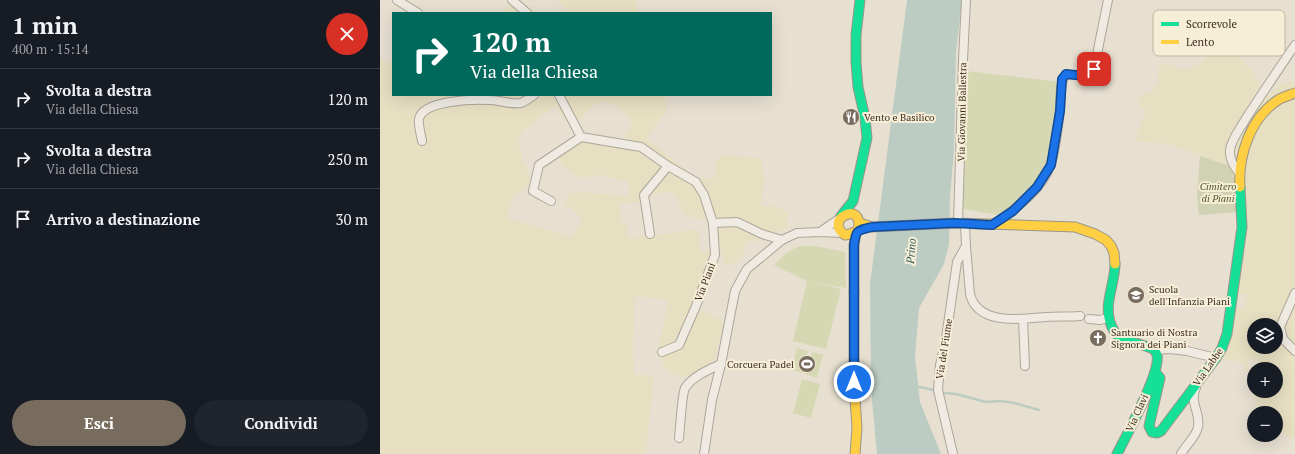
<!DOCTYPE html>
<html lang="it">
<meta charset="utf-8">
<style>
:root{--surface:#171b24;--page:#20242c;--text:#f1f3f6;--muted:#9ea1a6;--line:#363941;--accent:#786c5e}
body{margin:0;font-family:"PT Serif",serif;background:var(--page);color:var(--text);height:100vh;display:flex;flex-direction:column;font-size:15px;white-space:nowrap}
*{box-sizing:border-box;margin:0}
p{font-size:13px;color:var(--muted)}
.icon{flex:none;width:22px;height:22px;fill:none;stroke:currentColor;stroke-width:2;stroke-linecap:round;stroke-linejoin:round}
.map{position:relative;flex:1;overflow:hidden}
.panel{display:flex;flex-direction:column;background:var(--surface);width:380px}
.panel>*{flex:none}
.guide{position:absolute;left:12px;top:12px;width:380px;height:84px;border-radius:0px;box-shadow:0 4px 16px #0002;background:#00695c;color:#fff;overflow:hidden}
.controls{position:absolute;left:867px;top:318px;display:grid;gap:8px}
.controls a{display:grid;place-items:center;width:36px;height:36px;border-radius:50%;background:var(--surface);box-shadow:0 4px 16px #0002;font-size:20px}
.pin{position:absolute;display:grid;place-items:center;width:34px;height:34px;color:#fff;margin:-17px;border-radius:8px;box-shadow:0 2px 6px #0006}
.me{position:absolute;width:44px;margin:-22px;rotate:0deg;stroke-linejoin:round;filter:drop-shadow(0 0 3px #0008)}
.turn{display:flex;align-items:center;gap:14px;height:84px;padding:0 12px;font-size:18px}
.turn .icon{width:52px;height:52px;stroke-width:2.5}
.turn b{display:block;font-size:28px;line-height:34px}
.round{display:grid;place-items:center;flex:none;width:42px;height:42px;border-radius:21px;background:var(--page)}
.head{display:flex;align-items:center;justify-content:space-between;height:68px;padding:0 12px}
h1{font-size:24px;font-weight:600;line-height:30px}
.primary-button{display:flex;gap:8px;margin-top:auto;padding:8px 12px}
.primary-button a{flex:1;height:46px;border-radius:24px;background:var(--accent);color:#fff;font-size:16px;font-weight:600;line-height:46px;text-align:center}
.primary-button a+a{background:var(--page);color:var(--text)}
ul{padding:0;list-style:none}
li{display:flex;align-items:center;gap:12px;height:60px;padding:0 12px;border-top:1px solid var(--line)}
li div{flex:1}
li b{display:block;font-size:15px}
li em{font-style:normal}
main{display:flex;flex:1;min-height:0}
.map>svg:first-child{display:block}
</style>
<main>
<section class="panel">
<div class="head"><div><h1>1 min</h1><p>400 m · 15:14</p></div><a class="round" style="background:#d93025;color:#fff"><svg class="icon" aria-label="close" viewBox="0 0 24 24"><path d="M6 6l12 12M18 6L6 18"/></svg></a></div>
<ul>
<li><svg class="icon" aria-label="right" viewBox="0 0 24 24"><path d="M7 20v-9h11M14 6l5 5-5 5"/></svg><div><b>Svolta a destra</b><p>Via della Chiesa</p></div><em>120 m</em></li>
<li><svg class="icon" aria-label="right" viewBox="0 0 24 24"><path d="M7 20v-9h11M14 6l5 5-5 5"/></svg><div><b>Svolta a destra</b><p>Via della Chiesa</p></div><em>250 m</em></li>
<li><svg class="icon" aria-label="arrive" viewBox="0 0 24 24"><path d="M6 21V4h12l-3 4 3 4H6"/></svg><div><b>Arrivo a destinazione</b></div><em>30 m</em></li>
</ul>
<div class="primary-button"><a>Esci</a><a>Condividi</a></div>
</section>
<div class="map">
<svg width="915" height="454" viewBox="0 0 915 454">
<rect width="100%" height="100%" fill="#e7e0d1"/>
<g fill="#e6dfc2" fill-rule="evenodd">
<path d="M 135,0 L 139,0 L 158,13 L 123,13 Z"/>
<path d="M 176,0 L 256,0 L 258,13 L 190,13 Z"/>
<path d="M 838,42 L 859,57 L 872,70 L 880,84 L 845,150 L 849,165 L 820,156 L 790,144 L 755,141 L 765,112 L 757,99 L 764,94 L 772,91 L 778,82 L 778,67 L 786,62 L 803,70 L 816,66 L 821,63 L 834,50 Z"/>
<path d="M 0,58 L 9,63 L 13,62 L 13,95 L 282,95 L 285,98 L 287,112 L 278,122 L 267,139 L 318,179 L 335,178 L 336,162 L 343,155 L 379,158 L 382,161 L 384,184 L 381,206 L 396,205 L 407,213 L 407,229 L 387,234 L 379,241 L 366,241 L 364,254 L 356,263 L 346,266 L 335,230 L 326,220 L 314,218 L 305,214 L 292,192 L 274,194 L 259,202 L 239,204 L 241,223 L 247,224 L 249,238 L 284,234 L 317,229 L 319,233 L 320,251 L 335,252 L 334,269 L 319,310 L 345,322 L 334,360 L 308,376 L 297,376 L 284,368 L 278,350 L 288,300 L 255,296 L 253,347 L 254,375 L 274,375 L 266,454 L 0,454 ZM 228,102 L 247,114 L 252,127 L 241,142 L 199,139 L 178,157 L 185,169 L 200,178 L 220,175 L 249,182 L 249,196 L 199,192 L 189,194 L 184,205 L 195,211 L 202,219 L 192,237 L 126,218 L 134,196 L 151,185 L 150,174 L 143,162 L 138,141 L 142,132 L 176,105 L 180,113 L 194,125 L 215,104 Z"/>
<path d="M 915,82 L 915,440 L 908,437 L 896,428 L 896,413 L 882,413 L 879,410 L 875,402 L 872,378 L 858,359 L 852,363 L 842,356 L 855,293 L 861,274 L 867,238 L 865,164 L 855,161 L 853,155 L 856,144 L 881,101 L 899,85 ZM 860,293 L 868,295 L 863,309 L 855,306 ZM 874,325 L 896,325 L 896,347 L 874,347 ZM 877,358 L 879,369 L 896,369 L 896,391 L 874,391 L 874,373 L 869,374 L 867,360 Z"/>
</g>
<g fill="#d6d7b3">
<path d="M 587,71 L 680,82 C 678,109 677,152 663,176 C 653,193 634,204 619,215 L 583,209 Z"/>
<path d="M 419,246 L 435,246 L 465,252 L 466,288 L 432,282 L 461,289 L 446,349 L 413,341 L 427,281 L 394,265 L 408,252 Z"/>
<path d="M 417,348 L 428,351 L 423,373 L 411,370 Z"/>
<path d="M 432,352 L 443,355 L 437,378 L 426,374 Z"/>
<path d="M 422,379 L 440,384 L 431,418 L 413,413 Z"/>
</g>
<path fill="#d1d1b3" d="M 820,156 L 853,167 L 853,176 L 857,187 L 860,212 L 819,215 L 817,197 Z"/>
<path fill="#bcccc2" d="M 527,0 L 582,0 L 576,52 L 574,150 L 570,197 L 569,244 L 564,264 L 539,308 L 535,357 L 540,402 L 561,454 L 497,454 L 491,389 L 490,284 Z"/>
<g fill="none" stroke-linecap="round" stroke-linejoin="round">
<g stroke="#bcccc2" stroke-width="2.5">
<path d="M 536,386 L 553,390"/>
<path d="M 564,393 L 576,394 L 606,402 L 621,401 L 634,403 L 659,410"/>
</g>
<g stroke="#ada599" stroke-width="10">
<g id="street">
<path d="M 17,0 L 38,13"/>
<path d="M 132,0 L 147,13"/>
<path d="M 179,95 L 201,137 L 261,147 L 288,166 L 316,182 L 324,195 L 333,223 L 335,255 L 316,306 L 299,345 L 282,352"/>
<path d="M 42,141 C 41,134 38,125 39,119 C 43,100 94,99 110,100 C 120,100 132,105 141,103 C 146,101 150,98 154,95"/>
<path d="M 859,173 C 854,166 849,159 850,150 C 851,140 860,129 865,120 C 881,95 898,70 915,45"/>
<path d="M 171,201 L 153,191 L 159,165 L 201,137"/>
<path d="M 333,223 L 357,222 L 382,234 L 402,240"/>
<path d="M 578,223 L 583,60 L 586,0"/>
<path d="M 612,225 C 634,210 662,191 671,164 C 676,147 678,127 680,110 C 681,99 679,83 686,74 C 695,75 708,78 714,69 L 728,0"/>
<path d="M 440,232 L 459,219"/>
<path d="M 270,234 L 264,195 L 288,166"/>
<path d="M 586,246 L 590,294 C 598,326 641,319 666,317 C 677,316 688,317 700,316"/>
<path d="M 915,293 L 900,327 L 903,339 L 915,351"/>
<path d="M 643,319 L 645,366"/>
<path d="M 709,319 L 720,320 L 728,318"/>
<path d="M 775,350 L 790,349 L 807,351 L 836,358"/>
<path d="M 299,438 C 300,429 302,394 305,388 C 313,376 328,370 341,364"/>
<path d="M 324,454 L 332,400 L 341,364 L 355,291 L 367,269 L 402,240 L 417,233 L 440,232 L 462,233"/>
<path d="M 573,454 L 558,390 L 560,365 L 566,338 L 577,262 L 586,246 L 585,224"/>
<path d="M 801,454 C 806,445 816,437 818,427 C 821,411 809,406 816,387"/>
</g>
</g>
<g stroke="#9c958a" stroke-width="11">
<g id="fast">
<path d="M 461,216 L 473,201 L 487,138 L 485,118 L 478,87 L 476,62 L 476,35 L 480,0"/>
<path d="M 735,264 C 735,283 724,303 730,322 C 737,344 751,340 768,347 C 772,348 776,351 777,355 C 781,373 746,436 737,454"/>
<path d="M 474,293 L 474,245 L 476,233"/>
<path d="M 775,372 L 780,378 L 769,426 L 772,432 L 777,433 L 781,431 L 836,358 L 842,348 L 847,334 L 862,227 L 860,187"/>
</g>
</g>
<g stroke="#9c958a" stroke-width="11">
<g id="slow">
<path d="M 860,187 C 858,156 870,118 898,100 C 903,97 910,95 915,93"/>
<path d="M 480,223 L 492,227 L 575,223 L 695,227 L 715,234 L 726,240 L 731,246 L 734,253 L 735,264"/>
<path d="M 478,230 C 485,199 442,219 465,235 L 470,234 L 481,229"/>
<path d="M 474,293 L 474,382 L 477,428 L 475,454"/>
</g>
</g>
<use href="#street" stroke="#efebe3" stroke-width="8"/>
<use href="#fast" stroke="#16e098" stroke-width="9"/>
<use href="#slow" stroke="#ffcf43" stroke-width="9"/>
</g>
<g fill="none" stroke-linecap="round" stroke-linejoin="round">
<g stroke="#114b97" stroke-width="10">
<path id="route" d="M 474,382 L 474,245 C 476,230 476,231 492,227 L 575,223 L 612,225 L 633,211 L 657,187 L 671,165 L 680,111 L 682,79 L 686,74 C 695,75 708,78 714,69"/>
</g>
<use href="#route" stroke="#1a73e8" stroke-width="7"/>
</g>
<defs>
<g id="restaurant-disc" transform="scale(0.9)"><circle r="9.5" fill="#786c5e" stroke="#f7eed8"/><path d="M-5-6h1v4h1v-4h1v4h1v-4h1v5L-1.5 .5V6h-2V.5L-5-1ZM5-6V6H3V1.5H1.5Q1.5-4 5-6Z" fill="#fff"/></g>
<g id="school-disc" transform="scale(0.9)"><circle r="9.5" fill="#786c5e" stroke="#f7eed8"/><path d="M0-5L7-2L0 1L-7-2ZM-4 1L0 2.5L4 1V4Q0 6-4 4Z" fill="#fff"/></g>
<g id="church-disc" transform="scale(0.9)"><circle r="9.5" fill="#786c5e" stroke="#f7eed8"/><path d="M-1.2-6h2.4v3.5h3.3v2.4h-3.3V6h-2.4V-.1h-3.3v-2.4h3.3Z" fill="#fff"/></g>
<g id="stadium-disc" transform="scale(0.9)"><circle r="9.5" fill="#786c5e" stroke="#f7eed8"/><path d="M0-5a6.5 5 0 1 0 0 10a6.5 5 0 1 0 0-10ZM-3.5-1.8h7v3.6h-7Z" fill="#fff"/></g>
</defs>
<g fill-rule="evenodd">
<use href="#restaurant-disc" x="471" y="117"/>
<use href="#school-disc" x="756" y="295"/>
<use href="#church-disc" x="718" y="338"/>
<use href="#stadium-disc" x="427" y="364"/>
</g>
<g text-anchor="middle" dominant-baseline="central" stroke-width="4" stroke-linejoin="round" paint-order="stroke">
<g font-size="10" fill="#3d2e20" stroke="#f7eed8">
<text transform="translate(582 112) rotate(-89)">Via Giovanni Ballestra</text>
<text transform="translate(325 282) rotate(-69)">Via Piani</text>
<text transform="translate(564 349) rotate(-81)">Via del Fiume</text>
<text transform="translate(828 367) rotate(-55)">Via Labbe</text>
<text transform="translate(757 413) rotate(-65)">Via Clavi</text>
</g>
<g font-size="10" fill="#3d2e20" stroke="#f7eed8" text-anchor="start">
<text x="484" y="117">Vento e Basilico</text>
<text x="769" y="289">Scuola<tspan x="769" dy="12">dell'Infanzia Piani</tspan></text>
<text x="731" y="332">Santuario di Nostra<tspan x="731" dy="12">Signora dei Piani</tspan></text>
<text x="414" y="364" text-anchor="end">Corcuera Padel</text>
</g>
<g font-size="10" font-style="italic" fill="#4d5a26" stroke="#f7eed8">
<text x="838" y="186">Cimitero<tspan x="838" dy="12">di Piani</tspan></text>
</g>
<g font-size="11" font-style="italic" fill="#2f5d5a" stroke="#f7eed8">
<text transform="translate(531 251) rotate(-85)">Prino</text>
</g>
</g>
<rect x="773" y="10" width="132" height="46" rx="6" fill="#f7eed8" stroke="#bfb4a1" stroke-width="1"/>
<rect x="781" y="22" width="18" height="4" fill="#16e098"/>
<rect x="781" y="40" width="18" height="4" fill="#ffcf43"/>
<g font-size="11" fill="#3d2e20">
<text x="806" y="28">Scorrevole</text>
<text x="806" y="46">Lento</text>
</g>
</svg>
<div class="controls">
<a><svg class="icon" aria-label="layers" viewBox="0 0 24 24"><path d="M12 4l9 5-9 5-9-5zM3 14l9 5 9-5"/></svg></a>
<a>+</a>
<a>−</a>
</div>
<div class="pin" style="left:714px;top:69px;background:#d93025"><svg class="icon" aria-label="arrive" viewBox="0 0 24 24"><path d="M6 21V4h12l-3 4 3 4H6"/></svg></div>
<svg class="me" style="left:474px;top:382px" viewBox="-20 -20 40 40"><circle r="17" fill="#1a73e8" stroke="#fff" stroke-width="3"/><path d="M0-11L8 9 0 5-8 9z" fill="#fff"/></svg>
<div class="guide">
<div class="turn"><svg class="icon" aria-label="right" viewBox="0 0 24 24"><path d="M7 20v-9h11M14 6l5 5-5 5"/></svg><div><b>120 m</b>Via della Chiesa</div></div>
</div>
</div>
</main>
